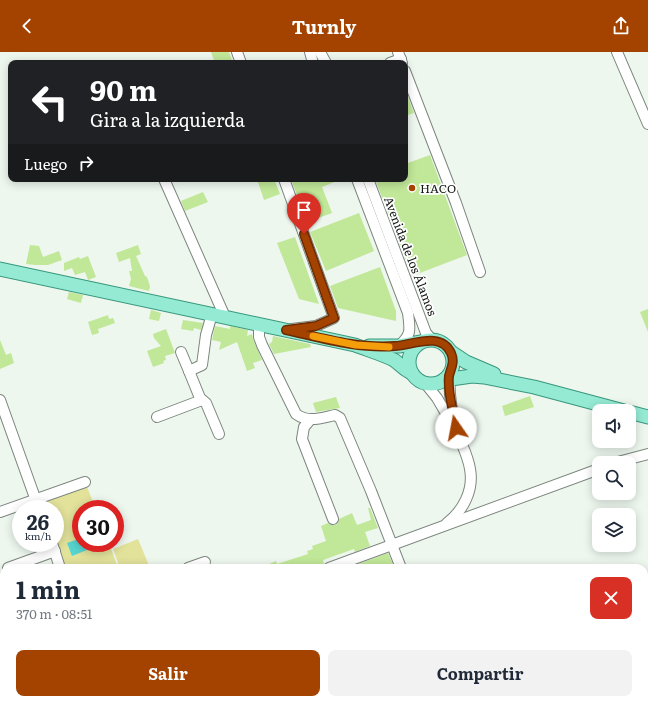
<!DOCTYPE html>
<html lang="es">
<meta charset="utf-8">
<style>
:root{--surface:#fff;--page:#f2f2f3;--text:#1f2937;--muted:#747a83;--accent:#a44200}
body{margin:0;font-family:Literata,serif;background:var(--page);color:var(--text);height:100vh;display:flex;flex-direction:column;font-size:15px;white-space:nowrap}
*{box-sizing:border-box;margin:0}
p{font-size:13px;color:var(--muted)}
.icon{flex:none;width:22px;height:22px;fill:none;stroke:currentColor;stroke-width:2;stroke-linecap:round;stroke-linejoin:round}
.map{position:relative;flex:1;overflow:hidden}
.sheet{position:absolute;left:0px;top:512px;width:648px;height:140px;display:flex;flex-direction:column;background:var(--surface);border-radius:12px 12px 0 0;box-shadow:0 2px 10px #0003}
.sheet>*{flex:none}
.top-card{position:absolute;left:8px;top:8px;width:400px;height:122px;border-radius:8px;box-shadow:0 2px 10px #0003;background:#202124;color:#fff;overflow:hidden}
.controls{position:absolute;left:592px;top:352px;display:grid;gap:8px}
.controls a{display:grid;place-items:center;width:44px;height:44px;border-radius:8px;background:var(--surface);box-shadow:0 2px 10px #0003;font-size:20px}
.speed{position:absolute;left:12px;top:448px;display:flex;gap:8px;font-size:20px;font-weight:700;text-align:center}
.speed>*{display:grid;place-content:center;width:52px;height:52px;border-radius:50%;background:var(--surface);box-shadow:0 2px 10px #0003;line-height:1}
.speed small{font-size:10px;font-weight:400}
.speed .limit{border:6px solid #d22;background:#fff;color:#111}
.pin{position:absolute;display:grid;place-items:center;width:34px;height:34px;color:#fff;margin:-41px -17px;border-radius:50% 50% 50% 0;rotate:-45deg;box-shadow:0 0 4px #0007}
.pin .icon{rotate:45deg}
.me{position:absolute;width:44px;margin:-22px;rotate:348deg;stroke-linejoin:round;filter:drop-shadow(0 0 3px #0008)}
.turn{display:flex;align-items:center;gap:14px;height:84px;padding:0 16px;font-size:18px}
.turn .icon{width:52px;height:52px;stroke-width:2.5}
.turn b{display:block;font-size:28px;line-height:34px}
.then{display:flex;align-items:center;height:38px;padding:0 16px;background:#0003;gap:8px;font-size:15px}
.round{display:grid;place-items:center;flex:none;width:42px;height:42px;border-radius:8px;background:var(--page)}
.summary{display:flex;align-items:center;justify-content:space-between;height:68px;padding:0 16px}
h1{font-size:24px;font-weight:700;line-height:30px}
.cta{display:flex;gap:8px;margin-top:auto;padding:8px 16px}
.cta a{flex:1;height:46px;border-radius:8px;background:var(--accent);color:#fff;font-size:16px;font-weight:700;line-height:46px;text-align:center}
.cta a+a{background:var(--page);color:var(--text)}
header{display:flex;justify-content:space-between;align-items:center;height:52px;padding:0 16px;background:var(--accent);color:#fff;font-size:18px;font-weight:700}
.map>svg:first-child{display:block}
</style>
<header><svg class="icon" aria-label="back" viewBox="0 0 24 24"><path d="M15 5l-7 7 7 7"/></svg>Turnly<svg class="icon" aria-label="share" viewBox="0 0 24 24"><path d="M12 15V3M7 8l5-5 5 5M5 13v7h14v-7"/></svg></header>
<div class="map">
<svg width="648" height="652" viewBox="0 0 648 652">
<rect width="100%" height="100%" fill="#edf7ee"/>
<g fill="#e2e29b">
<path d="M 87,435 L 96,457 L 81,457 L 81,491 L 109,491 L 118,516 L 65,516 L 55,487 L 55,457 L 44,457 L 43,455 L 45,450 Z"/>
<path d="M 138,487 L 150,516 L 120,516 L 113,497 Z"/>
</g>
<path fill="#57d5d0" d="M 81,486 L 81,491 L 96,491 L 97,494 L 72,504 L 67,491 Z"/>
<g fill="#c1e798">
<path d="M 211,0 L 229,0 L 233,11 L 215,11 Z"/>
<path d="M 405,37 L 414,61 L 405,64 Z"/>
<path d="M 430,103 L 467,203 L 412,224 L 375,127 L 405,127 L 405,112 Z"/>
<path d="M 257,127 L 274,127 L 280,142 L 264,148 Z"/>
<path d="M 291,127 L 342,127 L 322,135 L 332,161 L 307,170 Z"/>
<path d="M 203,140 L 208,150 L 185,159 L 181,149 Z"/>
<path d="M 359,161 L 374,199 L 326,219 L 310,180 Z"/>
<path d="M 295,185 L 319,252 L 299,247 L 277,191 Z"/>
<path d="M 30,193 L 39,194 L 43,205 L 59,199 L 62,208 L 48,213 L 36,213 L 26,212 Z"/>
<path d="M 138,193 L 141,202 L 136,204 L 145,224 L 147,225 L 150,234 L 149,239 L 129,234 L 131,227 L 129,219 L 132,219 L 130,206 L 119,210 L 116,201 Z"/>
<path d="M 88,204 L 96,225 L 88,228 L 85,220 L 75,223 L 72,216 L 64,219 L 64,211 L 79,205 L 80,207 Z"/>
<path d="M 380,215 L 396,259 L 396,269 L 338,256 L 330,234 Z"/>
<path d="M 69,240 L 83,243 L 81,251 L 67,247 Z"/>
<path d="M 648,257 L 648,280 L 640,260 Z"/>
<path d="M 151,258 L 161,261 L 159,269 L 149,267 Z"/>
<path d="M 108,263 L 109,267 L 113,266 L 115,271 L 98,277 L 99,281 L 92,283 L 88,270 Z"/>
<path d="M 183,268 L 203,271 L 201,278 L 194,276 L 193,279 L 181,277 Z"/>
<path d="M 215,274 L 230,277 L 230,274 L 248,278 L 247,284 L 252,282 L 253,287 L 262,308 L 253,311 L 255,316 L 247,319 L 237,290 L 219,298 L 221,290 L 212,288 Z"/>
<path d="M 166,277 L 175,301 L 165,304 L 166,308 L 163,309 L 164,311 L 153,315 L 147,299 L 161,294 L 154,286 L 153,282 Z"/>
<path d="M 273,284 L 310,292 L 311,295 L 274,302 L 269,292 L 272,290 Z"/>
<path d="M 0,288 L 6,303 L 11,301 L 14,311 L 0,317 Z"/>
<path d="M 530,344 L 534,355 L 505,364 L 502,354 Z"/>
<path d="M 336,345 L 340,356 L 316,360 L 313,351 Z"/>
<path d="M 368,456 L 370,456 L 378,476 L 365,480 L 370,494 L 355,500 L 354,497 L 323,508 L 324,513 L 314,516 L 260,516 L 276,509 L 277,512 L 308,502 L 307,499 L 313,497 L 312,494 L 326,489 L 321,474 L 328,471 L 332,473 L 336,473 L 338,471 L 339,467 L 352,461 L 357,473 L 371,468 Z"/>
<path d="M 388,501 L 394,515 L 390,516 L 348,516 Z"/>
</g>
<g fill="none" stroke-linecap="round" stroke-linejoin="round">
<g stroke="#7c867e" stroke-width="12">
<g id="minor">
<path d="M 237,0 L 241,11"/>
<path d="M 310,0 L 313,11"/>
<path d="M 320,0 L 326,11"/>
<path d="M 398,0 L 402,11"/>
<path d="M 617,0 L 648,72"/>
<path d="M 390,11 L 401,7"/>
<path d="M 405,19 L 456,151 L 480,220"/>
<path d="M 164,127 L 225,265"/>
<path d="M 284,127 L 334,266 L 316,274 L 292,277"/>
<path d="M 357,127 L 408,261 C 410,278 412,282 399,294"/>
<path d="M 368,127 L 426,281 L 432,288"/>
<path d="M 212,262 L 206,283 L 202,313 L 189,319 L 200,346 L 206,351 L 219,382"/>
<path d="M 259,272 L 259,285 L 262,293 L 296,362 C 308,371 321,366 335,363 L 340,366 L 371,439 L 401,516"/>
<path d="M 181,300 L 189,319"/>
<path d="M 425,331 L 437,346 L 451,370"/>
<path d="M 0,348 L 39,457"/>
<path d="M 157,365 L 202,348"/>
<path d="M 310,368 L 304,375 L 302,387 L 333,467"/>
<path d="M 614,411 L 648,402"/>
<path d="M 0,460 L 85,430"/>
<path d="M 447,471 C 463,459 474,438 470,417 C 468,403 460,390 456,376 C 452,360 448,340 450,322"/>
<path d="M 52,491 L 60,516"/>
<path d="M 8,516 L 55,499"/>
<path d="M 188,516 L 205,510"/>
<path d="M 329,516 L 599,417"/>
<path d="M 0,581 L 4,579"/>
<path d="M 0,622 L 4,621"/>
<path d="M 51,648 L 52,652"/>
<path d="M 97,648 L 98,652"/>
<path d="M 148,648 L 150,652"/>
<path d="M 196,648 L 198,652"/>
<path d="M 454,648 L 456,652"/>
</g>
</g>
<g stroke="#38977c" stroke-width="15">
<g id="major">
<path d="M 0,217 L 355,293 C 368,298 382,302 394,308 C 400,312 404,318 412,321"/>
<circle cx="431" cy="310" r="22"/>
<path d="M 369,294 L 399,294 L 421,290"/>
<path d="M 451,300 L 466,310 L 494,322"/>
<path d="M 444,328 L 472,324 L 484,325 L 534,335 L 624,359"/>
<path d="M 629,360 L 648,365"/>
</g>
</g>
<use href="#minor" stroke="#fff" stroke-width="10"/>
<use href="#major" stroke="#94ead3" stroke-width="13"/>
</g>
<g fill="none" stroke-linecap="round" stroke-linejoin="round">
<g stroke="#6b2b00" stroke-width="10">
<path id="route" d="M 304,182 L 334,266 L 316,274 L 286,278 C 322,286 358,297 395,294 C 413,293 441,279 451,301 C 455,310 451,316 449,324 C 447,342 454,359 456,376"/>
</g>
<use href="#route" stroke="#a44200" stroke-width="7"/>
<path stroke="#f59e0b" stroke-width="7" d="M 313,284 L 356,293 L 389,295"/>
</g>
<circle fill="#a44200" stroke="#fff" stroke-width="1.5" cx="412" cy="136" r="4"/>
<g text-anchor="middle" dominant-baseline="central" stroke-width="3.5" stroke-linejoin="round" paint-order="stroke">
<g font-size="12" fill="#121613" stroke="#fff" text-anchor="start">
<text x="420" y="136">HACO</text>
</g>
<g font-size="12" fill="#121613" stroke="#fff">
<text transform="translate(411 204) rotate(69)">Avenida de los Álamos</text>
</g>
</g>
</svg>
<div class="controls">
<a><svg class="icon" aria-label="sound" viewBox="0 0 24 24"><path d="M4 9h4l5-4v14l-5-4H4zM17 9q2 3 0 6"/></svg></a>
<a><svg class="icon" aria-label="search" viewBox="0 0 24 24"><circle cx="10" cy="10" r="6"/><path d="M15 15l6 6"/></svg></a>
<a><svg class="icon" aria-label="layers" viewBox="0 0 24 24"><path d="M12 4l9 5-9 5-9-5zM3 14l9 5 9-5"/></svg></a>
</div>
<div class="speed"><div>26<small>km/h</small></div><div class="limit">30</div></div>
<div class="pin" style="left:304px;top:182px;background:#d93025"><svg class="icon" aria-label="arrive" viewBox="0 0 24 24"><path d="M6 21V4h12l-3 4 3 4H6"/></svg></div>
<svg class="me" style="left:456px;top:376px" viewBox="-20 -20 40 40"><circle r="19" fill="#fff"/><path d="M0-13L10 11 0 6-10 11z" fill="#a44200"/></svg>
<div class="top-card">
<div class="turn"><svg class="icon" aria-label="left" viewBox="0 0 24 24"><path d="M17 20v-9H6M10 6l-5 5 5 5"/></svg><div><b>90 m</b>Gira a la izquierda</div></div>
<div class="then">Luego<svg class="icon" aria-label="right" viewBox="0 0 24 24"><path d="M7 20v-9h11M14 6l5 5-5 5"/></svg></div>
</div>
<section class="sheet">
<div class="summary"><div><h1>1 min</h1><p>370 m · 08:51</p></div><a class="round" style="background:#d93025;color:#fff"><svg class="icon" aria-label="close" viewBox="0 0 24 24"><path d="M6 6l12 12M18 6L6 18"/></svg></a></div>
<div class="cta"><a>Salir</a><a>Compartir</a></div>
</section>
</div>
